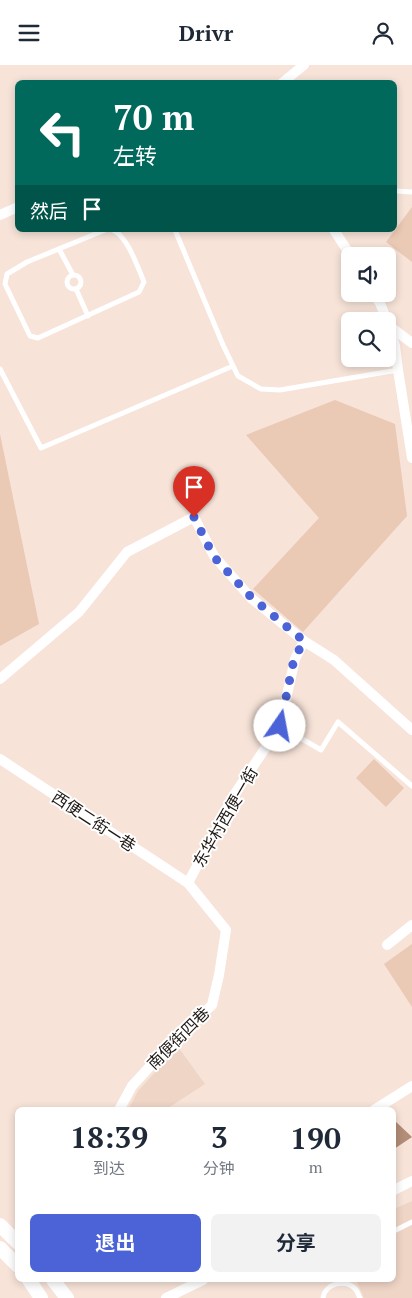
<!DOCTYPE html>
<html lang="zh">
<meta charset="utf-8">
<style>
:root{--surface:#fff;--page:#f2f2f3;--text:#1f2937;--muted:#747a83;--accent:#4b63d7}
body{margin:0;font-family:"PT Serif","Noto Sans SC",serif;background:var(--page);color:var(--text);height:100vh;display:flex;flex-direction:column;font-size:19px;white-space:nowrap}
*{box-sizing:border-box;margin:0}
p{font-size:16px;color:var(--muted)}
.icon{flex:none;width:28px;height:28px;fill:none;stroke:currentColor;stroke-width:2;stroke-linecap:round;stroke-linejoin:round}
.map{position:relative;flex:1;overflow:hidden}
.sheet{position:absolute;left:15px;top:1042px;width:381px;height:175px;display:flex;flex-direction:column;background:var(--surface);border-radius:8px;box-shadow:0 2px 8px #0003}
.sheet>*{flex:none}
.top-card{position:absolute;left:15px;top:15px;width:382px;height:152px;border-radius:8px;box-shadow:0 2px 8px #0003;background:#00695c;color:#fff;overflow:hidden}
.buttons{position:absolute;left:341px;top:182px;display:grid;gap:10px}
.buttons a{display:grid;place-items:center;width:55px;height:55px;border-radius:8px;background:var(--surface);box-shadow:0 2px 8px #0003;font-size:25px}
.pin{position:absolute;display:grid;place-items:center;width:42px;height:42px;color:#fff;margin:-51px -21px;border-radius:50% 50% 50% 0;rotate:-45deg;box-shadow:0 0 5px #0007}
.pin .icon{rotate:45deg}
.me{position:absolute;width:55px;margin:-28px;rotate:12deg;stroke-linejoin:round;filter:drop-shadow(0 0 4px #0008)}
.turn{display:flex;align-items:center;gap:18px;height:105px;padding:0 15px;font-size:22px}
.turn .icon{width:65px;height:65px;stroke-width:2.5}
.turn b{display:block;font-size:35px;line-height:42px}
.then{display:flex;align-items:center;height:48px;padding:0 15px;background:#0003;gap:10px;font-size:19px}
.eta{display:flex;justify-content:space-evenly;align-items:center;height:85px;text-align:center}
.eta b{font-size:30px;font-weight:700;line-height:35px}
.cta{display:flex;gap:10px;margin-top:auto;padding:10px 15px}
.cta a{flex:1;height:58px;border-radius:8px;background:var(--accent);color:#fff;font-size:20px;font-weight:700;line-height:58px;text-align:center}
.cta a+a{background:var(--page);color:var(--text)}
header{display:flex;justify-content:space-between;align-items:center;height:65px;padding:0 15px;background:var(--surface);font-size:22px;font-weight:700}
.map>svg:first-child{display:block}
</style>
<header><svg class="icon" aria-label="menu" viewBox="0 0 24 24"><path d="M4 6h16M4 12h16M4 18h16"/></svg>Drivr<svg class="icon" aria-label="person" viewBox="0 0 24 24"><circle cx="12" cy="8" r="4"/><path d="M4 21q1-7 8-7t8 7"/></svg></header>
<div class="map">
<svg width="412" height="1233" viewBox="0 0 412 1233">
<rect width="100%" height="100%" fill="#f7e3d8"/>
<g fill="#efd5c6">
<path d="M 178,982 L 205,1019 L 165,1045 L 128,1045 L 138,1026 Z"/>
<path d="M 412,1136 L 412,1233 L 364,1233 L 356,1215 L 394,1215 L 394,1144 Z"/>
</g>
<g fill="#eac9b5">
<path d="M 412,142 L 412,197 L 386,177 Z"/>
<path d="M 335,335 L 395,359 L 407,451 L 303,567 L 253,524 L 319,453 L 246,370 Z"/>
<path d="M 0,369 L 39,559 L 0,581 Z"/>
<path d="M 374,694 L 404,723 L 386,742 L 356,713 Z"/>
<path d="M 412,879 L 412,942 L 384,899 Z"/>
</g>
<path fill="#b28d77" d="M 394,1055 L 412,1072 L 394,1084 Z"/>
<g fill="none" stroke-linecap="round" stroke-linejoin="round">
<g stroke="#fff" stroke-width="5">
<path d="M 395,126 L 412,127"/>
<path d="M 105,165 L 27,197 L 7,209 L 5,219 L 30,271 L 38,273 L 139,227 L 144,217 C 138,203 128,172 113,165"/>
<path d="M 175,165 L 223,280 L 238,311 L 261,324 L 280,325 L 398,305"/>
<path d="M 59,184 L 73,210"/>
<circle cx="74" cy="217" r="7"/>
<path d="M 76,224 L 88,251"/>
<path d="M 0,304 L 41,383 L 233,301"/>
<path d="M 280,661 L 321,685 L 338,657 L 412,721"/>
<path d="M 394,1166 L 412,1157"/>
<path d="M 323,1233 C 325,1218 347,1213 356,1225 C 358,1227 358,1230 360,1233"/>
</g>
<g stroke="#fff" stroke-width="10">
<path d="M 282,18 L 304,0"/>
<path d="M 0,150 L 18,142"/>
<path d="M 334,165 L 351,191"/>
<path d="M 374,229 L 380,238 L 387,256"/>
<path d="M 388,259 L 395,281 L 398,305 L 412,393"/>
<path d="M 388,260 L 412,278"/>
<path d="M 0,614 L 79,547 L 127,487 L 194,452 L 214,491 L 251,533 L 304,576 L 334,595 L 412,665"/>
<path d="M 0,694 L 188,818 L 226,865 L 219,910 L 212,940 L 176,973 L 132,1021 L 119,1045"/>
<path d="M 188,818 L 234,730 L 280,661 L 295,594 L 304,576"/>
<path d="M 387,880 L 412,860"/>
<path d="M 374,1045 L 412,1021"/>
<path d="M 394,1125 L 412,1116"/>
<path d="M 166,1233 L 203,1215"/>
</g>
<g stroke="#fff" stroke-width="14">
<path d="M 0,1160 L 18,1178"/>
<path d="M 0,1183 L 18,1201"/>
<path d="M 29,1215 L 41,1233"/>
<path d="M 53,1215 L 67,1233"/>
</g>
</g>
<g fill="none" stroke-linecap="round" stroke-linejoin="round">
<path stroke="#4b63d7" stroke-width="9" stroke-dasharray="0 16.2" d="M 194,452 L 214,492 L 251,532 L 304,576 L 294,594 L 280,661"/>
</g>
<g text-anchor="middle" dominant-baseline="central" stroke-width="4" stroke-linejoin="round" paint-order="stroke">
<g font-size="16" fill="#1e1714" stroke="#fff">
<text transform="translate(225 752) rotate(-60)">东华村西便一街</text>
<text transform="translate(94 756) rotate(33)">西便二街一巷</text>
<text transform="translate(178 973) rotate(-45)">南便街四巷</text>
</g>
</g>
</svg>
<div class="buttons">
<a><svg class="icon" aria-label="sound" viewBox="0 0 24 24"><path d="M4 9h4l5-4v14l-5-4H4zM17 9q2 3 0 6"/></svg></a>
<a><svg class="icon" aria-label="search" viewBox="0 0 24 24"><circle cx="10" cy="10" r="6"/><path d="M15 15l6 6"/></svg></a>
</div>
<div class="pin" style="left:194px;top:452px;background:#d93025"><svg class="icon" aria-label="arrive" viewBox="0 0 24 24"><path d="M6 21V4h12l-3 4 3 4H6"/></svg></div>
<svg class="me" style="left:280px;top:661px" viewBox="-20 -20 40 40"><circle r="19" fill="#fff"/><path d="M0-13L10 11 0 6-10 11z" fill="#4b63d7"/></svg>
<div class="top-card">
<div class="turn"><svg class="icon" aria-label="left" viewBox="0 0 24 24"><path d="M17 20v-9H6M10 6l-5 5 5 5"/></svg><div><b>70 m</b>左转</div></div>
<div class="then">然后<svg class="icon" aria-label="arrive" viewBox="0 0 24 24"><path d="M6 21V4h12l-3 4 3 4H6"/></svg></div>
</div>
<section class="sheet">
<div class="eta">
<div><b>18:39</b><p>到达</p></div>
<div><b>3</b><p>分钟</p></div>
<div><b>190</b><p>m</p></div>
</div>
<div class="cta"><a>退出</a><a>分享</a></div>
</section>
</div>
